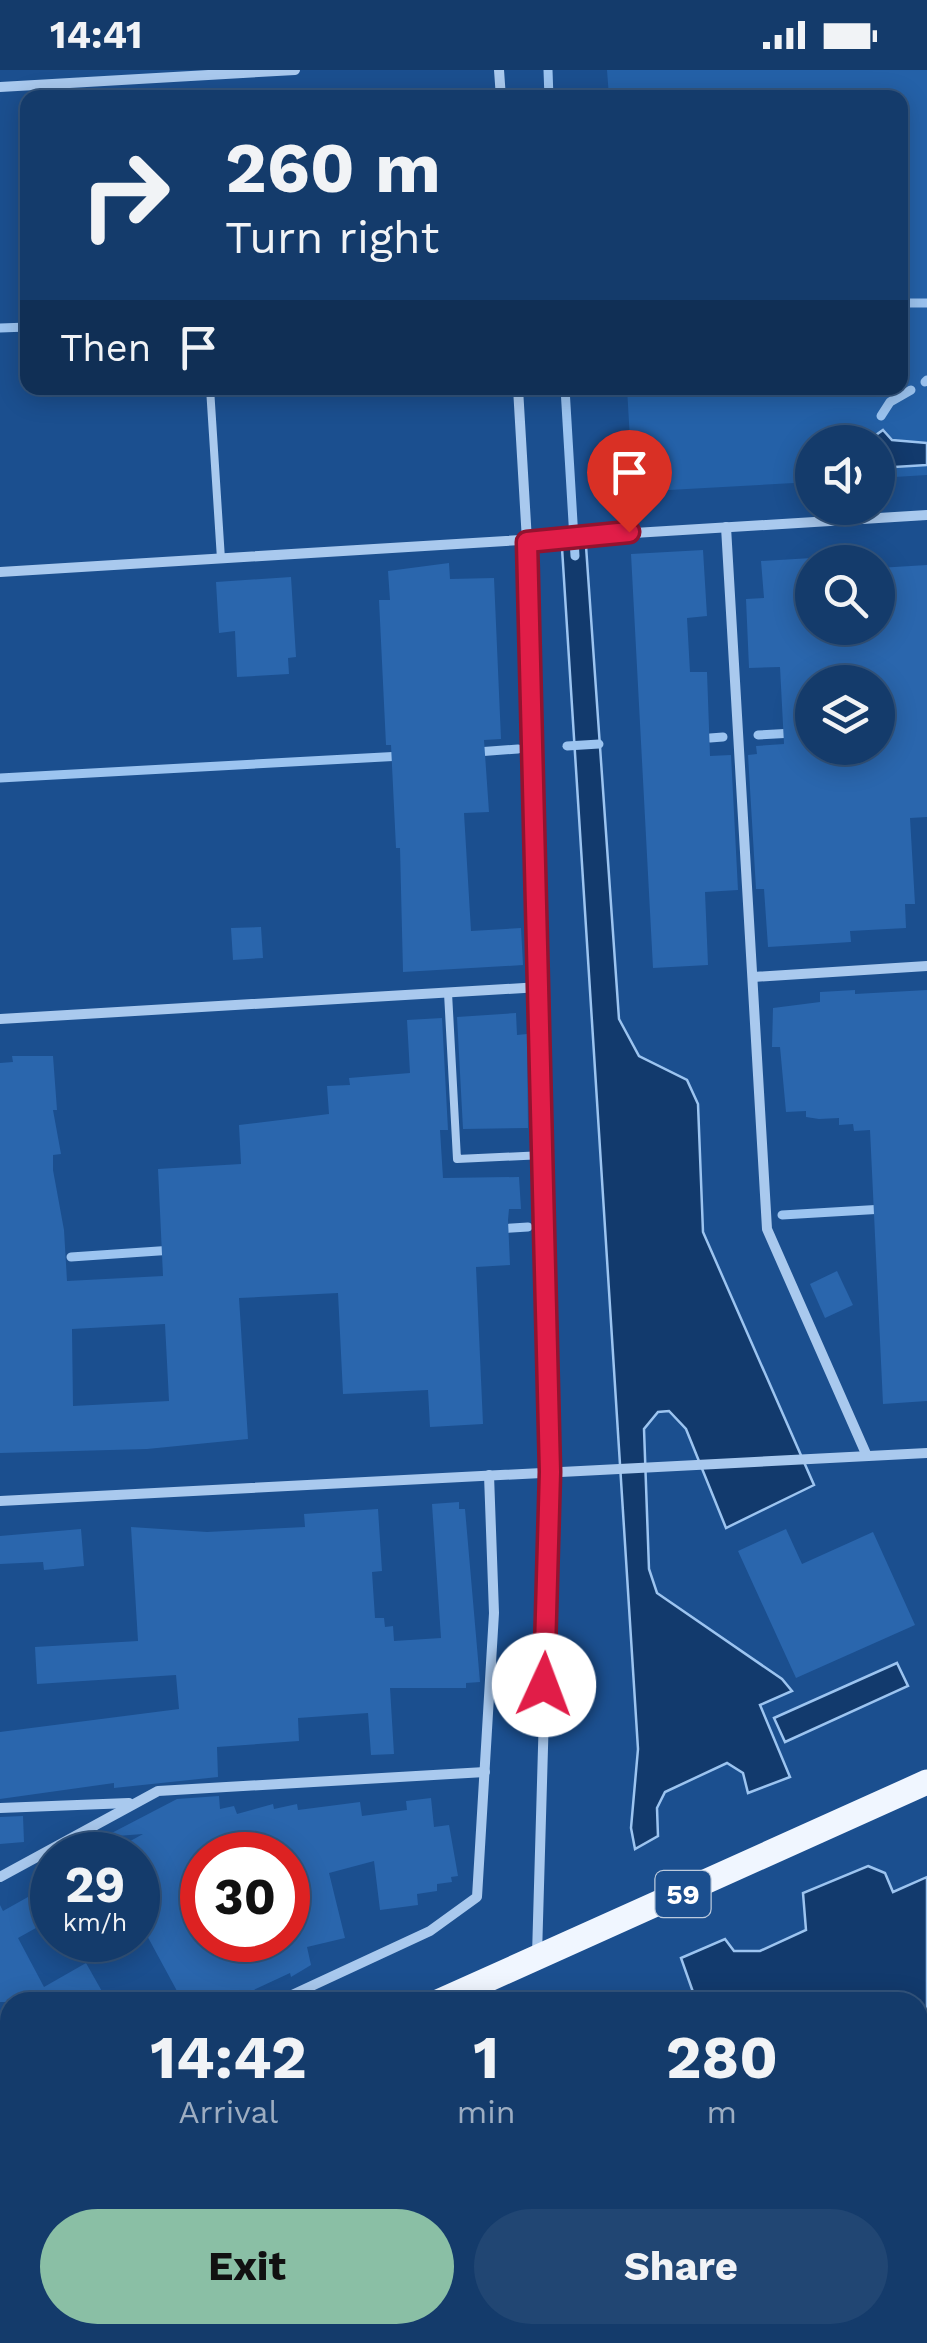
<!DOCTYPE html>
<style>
:root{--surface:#143b6b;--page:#214673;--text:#f1f3f6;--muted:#9dadc1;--line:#33557e;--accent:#8abfa5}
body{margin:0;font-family:"Work Sans",sans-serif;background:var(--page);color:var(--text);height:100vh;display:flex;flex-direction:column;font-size:38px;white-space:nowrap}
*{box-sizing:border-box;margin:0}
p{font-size:32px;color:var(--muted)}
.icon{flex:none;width:55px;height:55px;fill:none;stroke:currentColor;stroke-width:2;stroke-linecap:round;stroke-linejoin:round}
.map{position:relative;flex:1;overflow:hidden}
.drawer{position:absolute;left:0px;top:1922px;width:928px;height:352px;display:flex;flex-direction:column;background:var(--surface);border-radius:30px 30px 0 0;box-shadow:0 5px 25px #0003,0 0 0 2px var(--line)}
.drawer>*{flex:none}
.guide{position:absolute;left:20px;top:20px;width:888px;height:305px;border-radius:20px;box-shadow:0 5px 25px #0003,0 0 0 2px var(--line);background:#143b6b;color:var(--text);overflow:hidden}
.tools{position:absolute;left:795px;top:355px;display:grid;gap:20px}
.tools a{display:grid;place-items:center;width:100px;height:100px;border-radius:50%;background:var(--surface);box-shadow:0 5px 25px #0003,0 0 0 2px var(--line);font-size:50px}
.speed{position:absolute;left:30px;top:1762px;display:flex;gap:20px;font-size:50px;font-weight:700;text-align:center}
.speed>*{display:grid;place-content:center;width:130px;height:130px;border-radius:50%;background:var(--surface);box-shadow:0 5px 25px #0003,0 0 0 2px var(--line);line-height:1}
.speed small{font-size:25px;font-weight:400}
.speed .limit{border:15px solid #d22;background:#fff;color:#111}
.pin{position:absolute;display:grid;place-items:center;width:85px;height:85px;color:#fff;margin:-102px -42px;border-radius:50% 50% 50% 0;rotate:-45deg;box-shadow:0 0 10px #0007}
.pin .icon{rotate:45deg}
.me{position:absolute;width:110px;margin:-55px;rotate:2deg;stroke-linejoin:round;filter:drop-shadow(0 0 8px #0008)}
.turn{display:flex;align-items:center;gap:35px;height:210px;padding:0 40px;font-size:45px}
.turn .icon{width:130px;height:130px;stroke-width:2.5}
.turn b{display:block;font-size:70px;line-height:85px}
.then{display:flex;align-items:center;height:95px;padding:0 40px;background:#0003;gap:20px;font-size:38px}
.eta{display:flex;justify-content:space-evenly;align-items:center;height:170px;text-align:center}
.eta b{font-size:60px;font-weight:700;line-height:70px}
.action{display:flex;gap:20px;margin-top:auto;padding:20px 40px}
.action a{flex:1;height:115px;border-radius:60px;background:var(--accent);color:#111;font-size:40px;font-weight:700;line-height:115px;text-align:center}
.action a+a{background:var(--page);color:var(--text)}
.status{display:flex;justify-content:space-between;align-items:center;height:70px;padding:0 50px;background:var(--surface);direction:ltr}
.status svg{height:28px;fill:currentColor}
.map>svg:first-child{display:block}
</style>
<div class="status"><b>14:41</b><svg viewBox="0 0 49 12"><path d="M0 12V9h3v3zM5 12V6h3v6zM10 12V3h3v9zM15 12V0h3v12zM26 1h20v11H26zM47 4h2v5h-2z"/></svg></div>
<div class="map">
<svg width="927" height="2273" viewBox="0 0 927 2273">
<rect width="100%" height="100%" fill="#1b4f8f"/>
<path fill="#2461a8" d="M 607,0 L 927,0 L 927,405 L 878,408 L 878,372 L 812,372 L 812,412 L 633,422 L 627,318 L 900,318 L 900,28 L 609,27 Z"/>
<g fill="#123a6d" stroke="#9cc4f0" stroke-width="2.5">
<path d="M 883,360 L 892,370 L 927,373 L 927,395 L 878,398 L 878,372 L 866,372 Z"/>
<path d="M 586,476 L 619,949 L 639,986 L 687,1010 L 698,1034 L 703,1162 L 814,1415 L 726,1458 L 686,1359 L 669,1341 L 658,1342 L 644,1359 L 649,1499 L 657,1523 L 782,1609 L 792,1621 L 760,1635 L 790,1707 L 748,1723 L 743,1703 L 727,1693 L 665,1722 L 657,1738 L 658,1766 L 635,1779 L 631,1758 L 638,1679 L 562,478 Z"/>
<path d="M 897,1593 L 908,1616 L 785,1672 L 774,1648 Z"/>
<path d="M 868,1796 L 885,1803 L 893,1822 L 927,1807 L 927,2010 L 918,2014 L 918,1932 L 675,1932 L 693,1922 L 681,1888 L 725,1869 L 734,1881 L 760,1881 L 806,1860 L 803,1823 Z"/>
<path d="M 36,2265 L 373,2265 L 356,2273 L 20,2273 Z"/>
</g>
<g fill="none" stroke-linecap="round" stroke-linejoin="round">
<g stroke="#9cc4f0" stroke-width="9">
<path d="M 548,0 L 549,28"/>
<path d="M 900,233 L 927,233"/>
<path d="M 0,258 L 28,257"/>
<path d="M 925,312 L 927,310"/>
<path d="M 565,318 L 575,486"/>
<path d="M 883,318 L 899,326"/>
<path d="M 881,346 L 890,332 L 911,320"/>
<path d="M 758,665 L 812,662"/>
<path d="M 710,668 L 723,667"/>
<path d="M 567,676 L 599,674"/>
<path d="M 477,682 L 518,679"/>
<path d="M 0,708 L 402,686"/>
<path d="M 782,1145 L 884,1139"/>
<path d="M 498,1159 L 528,1157"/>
<path d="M 71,1187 L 173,1180"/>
</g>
</g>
<g fill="#2a66ad" fill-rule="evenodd">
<path d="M 703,480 L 707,546 L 687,548 L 690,602 L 707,602 L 710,686 L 731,685 L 738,820 L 705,822 L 708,895 L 653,898 L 631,484 Z"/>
<path d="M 812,488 L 812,558 L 878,558 L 878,498 L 927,495 L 927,747 L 910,748 L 915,834 L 905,834 L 906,858 L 850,861 L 851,872 L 768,877 L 764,819 L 756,819 L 748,685 L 757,684 L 756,676 L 784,674 L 780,597 L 749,598 L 746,529 L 764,528 L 761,491 ZM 812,612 L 878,612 L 878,678 L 812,678 Z"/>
<path d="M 449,493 L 450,509 L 494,508 L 501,669 L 484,670 L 489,742 L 464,743 L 471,861 L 521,858 L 523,895 L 403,902 L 400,778 L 396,778 L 391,675 L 386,675 L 379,530 L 390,530 L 388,501 Z"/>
<path d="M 291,507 L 296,587 L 288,588 L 289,604 L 237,607 L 235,561 L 219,563 L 216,512 Z"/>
<path d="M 261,857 L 263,888 L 233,890 L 231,858 Z"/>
<path d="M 855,920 L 855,924 L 927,920 L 927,1331 L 883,1334 L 870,1060 L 854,1061 L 853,1054 L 839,1055 L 839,1048 L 819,1049 L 806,1047 L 806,1041 L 786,1042 L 780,977 L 772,977 L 773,938 L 820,932 L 820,922 Z"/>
<path d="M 516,943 L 517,965 L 527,964 L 528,1058 L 463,1059 L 457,947 Z"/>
<path d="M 442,948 L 448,1060 L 440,1060 L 443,1108 L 519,1107 L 521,1139 L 509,1139 L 508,1150 L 510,1195 L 476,1197 L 483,1354 L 430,1357 L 428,1320 L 343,1324 L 338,1223 L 239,1228 L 248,1369 L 147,1379 L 0,1383 L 0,993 L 13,992 L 12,986 L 53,986 L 57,1040 L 53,1040 L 61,1084 L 53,1085 L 53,1100 L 64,1160 L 67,1211 L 163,1206 L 158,1099 L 241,1094 L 239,1055 L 329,1044 L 327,1016 L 350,1015 L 349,1008 L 410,1003 L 407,950 ZM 165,1254 L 169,1331 L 73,1336 L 72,1259 Z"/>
<path d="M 837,1201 L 853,1235 L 825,1248 L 810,1214 Z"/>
<path d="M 459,1432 L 459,1439 L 465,1439 L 480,1612 L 466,1613 L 466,1618 L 390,1618 L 394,1684 L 371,1685 L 368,1643 L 298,1648 L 299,1671 L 217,1677 L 218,1707 L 114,1718 L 114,1713 L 0,1729 L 0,1662 L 179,1639 L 176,1605 L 37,1614 L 35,1577 L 138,1571 L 131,1457 L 207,1462 L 305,1457 L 304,1444 L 378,1439 L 382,1501 L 372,1502 L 375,1548 L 384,1548 L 385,1557 L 393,1556 L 394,1571 L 441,1568 L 432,1434 Z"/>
<path d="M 81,1459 L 84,1496 L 44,1500 L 43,1492 L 0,1494 L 0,1466 Z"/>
<path d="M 786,1459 L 802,1494 L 873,1462 L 915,1555 L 796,1608 L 738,1481 Z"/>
<path d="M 219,1726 L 220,1739 L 234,1736 L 237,1744 L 273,1734 L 274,1739 L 297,1734 L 298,1740 L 360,1732 L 362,1746 L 407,1740 L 406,1731 L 431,1728 L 434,1757 L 449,1755 L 458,1806 L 451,1807 L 452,1812 L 437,1814 L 437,1821 L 417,1824 L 418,1835 L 380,1840 L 374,1791 L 329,1803 L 345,1868 L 307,1877 L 311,1895 L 291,1907 L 290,1903 L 228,1932 L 183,1932 L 138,1849 L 138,1785 L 105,1785 L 143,1764 L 104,1767 L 177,1729 ZM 202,1785 L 288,1785 L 288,1870 L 202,1870 Z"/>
<path d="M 23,1746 L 24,1772 L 0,1774 L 0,1747 Z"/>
<path d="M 44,1818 L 52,1835 L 52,1849 L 18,1868 L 44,1917 L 86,1893 L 108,1932 L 0,1932 L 0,1835 L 3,1841 Z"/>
</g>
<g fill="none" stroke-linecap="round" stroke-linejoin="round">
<g stroke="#a9c9ee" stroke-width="8">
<path d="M 210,318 L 221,489"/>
<path d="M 448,923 L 457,1089 L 544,1085"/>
</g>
<g stroke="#a9c9ee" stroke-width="10">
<path d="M 499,0 L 501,28"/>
<path d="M 0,17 L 295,0"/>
<path d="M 518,318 L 527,471 L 551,1402 L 537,1885"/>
<path d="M 726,457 L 767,1159 L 867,1386"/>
<path d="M 0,502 L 927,445"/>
<path d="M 753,907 L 927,896"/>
<path d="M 0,949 L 540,917"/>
<path d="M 0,1431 L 927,1383"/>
<path d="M 0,1738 L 129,1733"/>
<path d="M 0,1807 L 158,1721 L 485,1702"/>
<path d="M 277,1932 L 430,1861 L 477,1827 L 494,1543 L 489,1405"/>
<path d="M 0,2061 L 10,2056"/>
<path d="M 918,2172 L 927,2167"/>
<path d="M 803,2265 L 807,2273"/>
<path d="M 714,2273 L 730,2265"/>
</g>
<g stroke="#f0f6ff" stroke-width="25">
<path d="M 438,1932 L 927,1712"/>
<path d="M 0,2114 L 10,2110"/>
</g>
</g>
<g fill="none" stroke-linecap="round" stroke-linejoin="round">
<g stroke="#92132f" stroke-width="25">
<path id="route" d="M 544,1615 L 550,1402 L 527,472 L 629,462"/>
</g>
<use href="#route" stroke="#e11d48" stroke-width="18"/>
</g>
<g text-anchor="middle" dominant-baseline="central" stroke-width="10" stroke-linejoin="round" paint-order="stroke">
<rect fill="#1b4f8f" stroke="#bbcadd" stroke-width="2.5" x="655.5" y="1801" width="55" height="46" rx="8"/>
<g font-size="28" font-weight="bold" fill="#fff">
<text x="683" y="1824">59</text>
</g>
</g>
</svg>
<div class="tools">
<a><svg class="icon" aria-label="sound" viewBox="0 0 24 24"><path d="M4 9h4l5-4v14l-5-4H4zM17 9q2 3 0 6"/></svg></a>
<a><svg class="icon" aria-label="search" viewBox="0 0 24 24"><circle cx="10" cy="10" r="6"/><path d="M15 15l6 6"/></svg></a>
<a><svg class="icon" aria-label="layers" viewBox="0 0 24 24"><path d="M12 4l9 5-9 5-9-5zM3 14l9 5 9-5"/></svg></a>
</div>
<div class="speed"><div>29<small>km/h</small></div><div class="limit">30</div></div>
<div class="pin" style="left:629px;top:462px;background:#d93025"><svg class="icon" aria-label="arrive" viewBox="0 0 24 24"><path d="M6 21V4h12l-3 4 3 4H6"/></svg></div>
<svg class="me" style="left:544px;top:1615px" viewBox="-20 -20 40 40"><circle r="19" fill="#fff"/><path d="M0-13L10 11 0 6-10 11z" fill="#e11d48"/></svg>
<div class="guide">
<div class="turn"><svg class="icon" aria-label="right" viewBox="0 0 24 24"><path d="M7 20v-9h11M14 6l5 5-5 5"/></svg><div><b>260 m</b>Turn right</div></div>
<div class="then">Then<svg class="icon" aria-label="arrive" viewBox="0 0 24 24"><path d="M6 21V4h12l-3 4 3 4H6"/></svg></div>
</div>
<section class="drawer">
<div class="eta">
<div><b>14:42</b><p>Arrival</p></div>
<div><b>1</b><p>min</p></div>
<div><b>280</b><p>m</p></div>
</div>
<div class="action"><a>Exit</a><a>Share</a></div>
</section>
</div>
